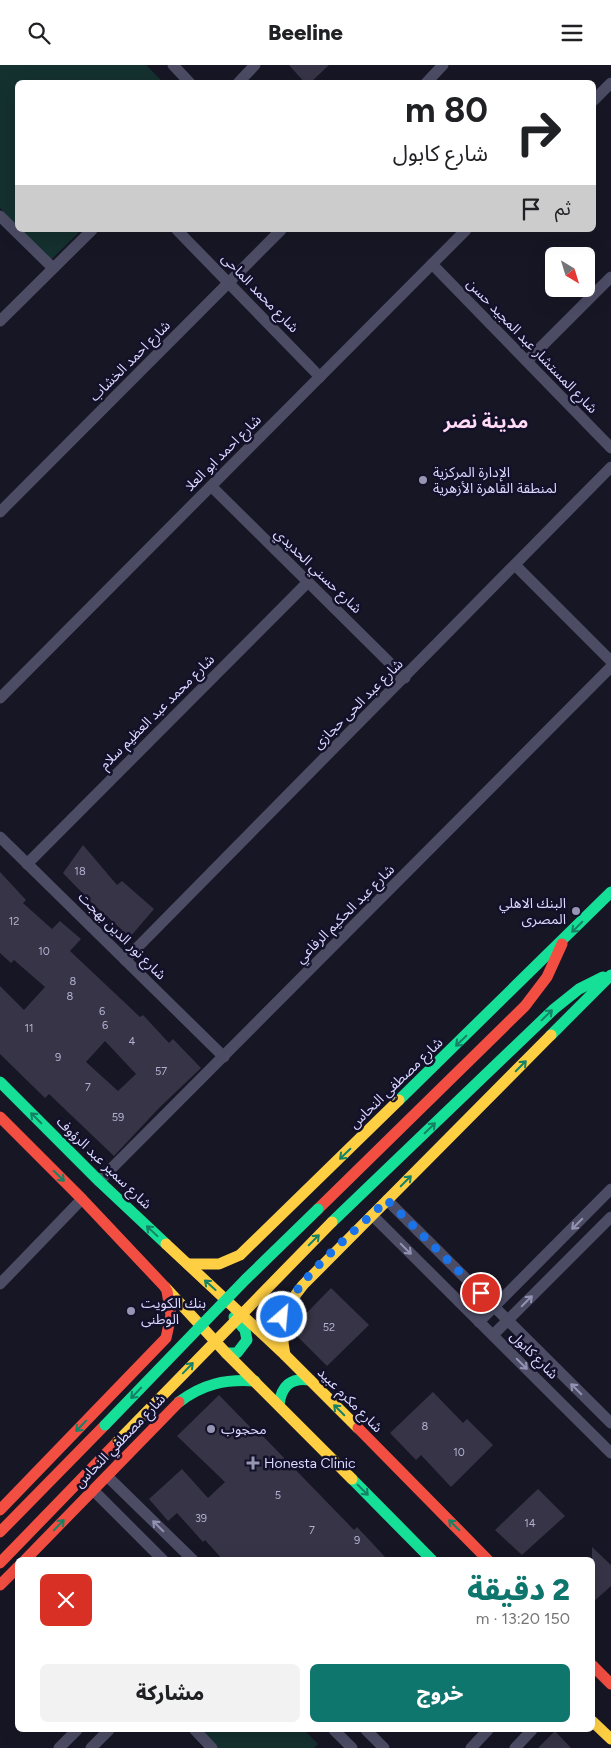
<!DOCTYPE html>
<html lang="ar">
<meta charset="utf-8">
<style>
:root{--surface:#fff;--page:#f2f2f2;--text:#202124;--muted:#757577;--accent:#0f766e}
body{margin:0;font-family:Figtree,"Noto Sans Arabic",sans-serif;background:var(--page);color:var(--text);direction:rtl;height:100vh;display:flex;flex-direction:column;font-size:19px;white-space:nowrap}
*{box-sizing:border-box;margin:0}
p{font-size:16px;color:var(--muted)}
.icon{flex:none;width:28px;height:28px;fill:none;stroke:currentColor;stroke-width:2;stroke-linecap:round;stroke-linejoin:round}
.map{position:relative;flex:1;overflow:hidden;direction:ltr}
.side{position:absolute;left:15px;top:1492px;width:580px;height:175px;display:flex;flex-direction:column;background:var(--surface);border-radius:8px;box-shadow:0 5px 20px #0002;direction:rtl}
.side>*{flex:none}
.top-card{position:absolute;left:15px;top:15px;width:581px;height:152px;border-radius:8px;box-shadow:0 5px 20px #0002;direction:rtl;background:#fff;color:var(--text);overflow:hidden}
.needle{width:32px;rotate:142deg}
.buttons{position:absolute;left:545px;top:182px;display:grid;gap:10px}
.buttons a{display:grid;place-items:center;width:50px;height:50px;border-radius:8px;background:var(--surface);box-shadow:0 5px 20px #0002;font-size:25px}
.pin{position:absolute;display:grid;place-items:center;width:42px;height:42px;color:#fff;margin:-21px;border:2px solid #fff;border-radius:50%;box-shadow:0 1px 5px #0007}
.me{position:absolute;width:55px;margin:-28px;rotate:27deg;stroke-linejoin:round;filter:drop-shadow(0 0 4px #0008)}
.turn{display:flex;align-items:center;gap:18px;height:105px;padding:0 25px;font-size:22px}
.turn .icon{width:65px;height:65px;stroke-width:2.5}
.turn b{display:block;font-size:35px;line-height:42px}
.then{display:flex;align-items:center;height:48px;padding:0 25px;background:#0003;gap:10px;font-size:19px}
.round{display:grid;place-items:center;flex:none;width:52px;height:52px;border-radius:8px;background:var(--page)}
.headline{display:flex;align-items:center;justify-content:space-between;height:85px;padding:0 25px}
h1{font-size:30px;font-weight:800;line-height:38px;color:var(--accent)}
.cta{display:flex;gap:10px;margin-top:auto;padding:10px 25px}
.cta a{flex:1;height:58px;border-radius:8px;background:var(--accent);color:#fff;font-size:20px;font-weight:800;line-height:58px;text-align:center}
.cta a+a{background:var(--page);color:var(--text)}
header{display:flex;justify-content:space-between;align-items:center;height:65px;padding:0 25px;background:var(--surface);font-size:22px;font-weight:800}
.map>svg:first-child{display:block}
</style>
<header><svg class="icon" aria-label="menu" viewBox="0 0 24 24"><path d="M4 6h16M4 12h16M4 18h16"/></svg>Beeline<svg class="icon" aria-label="search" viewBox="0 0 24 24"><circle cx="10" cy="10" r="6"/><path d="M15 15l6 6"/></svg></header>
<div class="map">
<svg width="611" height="1683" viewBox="0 0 611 1683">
<rect width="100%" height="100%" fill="#171624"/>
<g fill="#14302f">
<path d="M 0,0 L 146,0 L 163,17 L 18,18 L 17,161 L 0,143 Z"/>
<path d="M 21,165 L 81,165 L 51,195 Z"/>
<path d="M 187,1665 L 304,1665 L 318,1679 L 314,1683 L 205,1683 Z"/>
</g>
<g fill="#363446" fill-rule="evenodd">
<path d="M 289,0 L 329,0 L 310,18 L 305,18 Z"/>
<path d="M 83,780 L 117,820 L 122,816 L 154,844 L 130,872 L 93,839 L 63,808 Z"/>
<path d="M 0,807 L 26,835 L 23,838 L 52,864 L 60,856 L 81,874 L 70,886 L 140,952 L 143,950 L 169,978 L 173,974 L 201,1003 L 159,1043 L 114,1091 L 49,1029 L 45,1033 L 0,989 L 0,921 L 24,945 L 45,922 L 14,895 L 11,898 L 0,888 ZM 105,976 L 136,1009 L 118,1026 L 86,997 Z"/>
<path d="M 331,1223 L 369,1260 L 327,1301 L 292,1266 L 292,1263 Z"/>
<path d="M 433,1327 L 463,1358 L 467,1354 L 493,1380 L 451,1422 L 421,1390 L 416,1395 L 390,1368 Z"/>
<path d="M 219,1330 L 255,1367 L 257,1365 L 354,1465 L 357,1462 L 388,1495 L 223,1495 L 205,1475 L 203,1477 L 177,1448 L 168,1456 L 149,1434 L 182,1404 L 208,1433 L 225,1417 L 177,1371 Z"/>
<path d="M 538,1424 L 565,1451 L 522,1490 L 495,1465 Z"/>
<path d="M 592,1482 L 611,1500 L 611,1521 L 592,1538 Z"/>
<path d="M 555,1666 L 571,1683 L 538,1683 Z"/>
</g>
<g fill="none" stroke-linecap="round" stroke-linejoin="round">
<g stroke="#4c4c65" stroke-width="11">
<path d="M 173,0 L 190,18"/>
<path d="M 238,18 L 255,0"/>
<path d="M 426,18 L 443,0"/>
<path d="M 594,35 L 611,18"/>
<path d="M 0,151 L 53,203"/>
<path d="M 177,165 L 320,312"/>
<path d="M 432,199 L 611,383"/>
<path d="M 0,256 L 92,165"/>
<path d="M 527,296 L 611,212"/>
<path d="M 211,421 L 405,613"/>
<path d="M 0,447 L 281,165"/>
<path d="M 515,500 L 611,596"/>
<path d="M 0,633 L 466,165"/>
<path d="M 0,772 L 224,992"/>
<path d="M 27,799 L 308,517"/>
<path d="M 125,895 L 611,402"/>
<path d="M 99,1116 L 611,602"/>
<path d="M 387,1135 L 611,1358"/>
<path d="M 372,1150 L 611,1388"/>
<path d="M 0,1219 L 82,1134"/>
<path d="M 479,1257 L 611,1124"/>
<path d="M 493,1270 L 611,1152"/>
<path d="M 107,1411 L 193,1495"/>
<path d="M 93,1425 L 163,1495"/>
<path d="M 195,1665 L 212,1683"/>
<path d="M 334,1665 L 352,1683"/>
<path d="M 366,1665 L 384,1683"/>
<path d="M 59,1683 L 77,1665"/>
<path d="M 91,1683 L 109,1665"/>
<path d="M 471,1683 L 488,1665"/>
<path d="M 515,1683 L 532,1665"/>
</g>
<g stroke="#16e098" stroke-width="11">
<path d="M 551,970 L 611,910"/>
<path d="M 0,1017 L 99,1116 L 166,1179"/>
<path d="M 399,1035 L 611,827"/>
<path d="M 332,1157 L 554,944 L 579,924 L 603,912"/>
<path d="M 226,1288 L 237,1288 L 247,1275 L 245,1265 L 234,1252"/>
<path d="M 179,1337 C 203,1319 225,1314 255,1316"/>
<path d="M 279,1340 C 281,1321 291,1312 310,1315"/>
<path d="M 352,1414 L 432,1495"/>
</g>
<g stroke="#ffcf43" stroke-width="11">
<path d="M 166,1179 L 285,1290 L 358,1363"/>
<path d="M 188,1199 L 219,1199 L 240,1190 L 399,1035"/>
<path d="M 165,1222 L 226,1288 L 352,1414"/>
<path d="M 285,1290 C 279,1262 284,1243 303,1220 L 551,970"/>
<path d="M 592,1656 L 611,1674"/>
</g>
<g stroke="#f24e42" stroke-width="11">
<path d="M 0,1052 L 82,1134 L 165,1222"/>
<path d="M 318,1144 L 525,941 L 547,912 L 562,879"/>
<path d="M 358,1363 L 488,1495"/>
<path d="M 0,1445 L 166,1273 L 171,1250 L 167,1226"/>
<path d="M 0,1467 L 105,1360"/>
<path d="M 25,1495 L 179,1337"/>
<path d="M 0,1498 L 118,1376"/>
<path d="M 0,1520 L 18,1502"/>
<path d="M 592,1600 L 611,1619"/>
</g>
<path stroke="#16e098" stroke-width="11" d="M 105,1360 L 245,1215 L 318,1144"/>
<path stroke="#ffcf43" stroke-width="11" d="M 118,1376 L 332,1157"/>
</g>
<defs><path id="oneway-shaft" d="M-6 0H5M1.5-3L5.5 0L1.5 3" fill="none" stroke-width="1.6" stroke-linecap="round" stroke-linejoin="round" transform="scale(1.25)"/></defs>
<g stroke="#158266">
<use href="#oneway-shaft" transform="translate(577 862) rotate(135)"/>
<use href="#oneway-shaft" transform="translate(547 950) rotate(-44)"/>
<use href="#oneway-shaft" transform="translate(461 976) rotate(136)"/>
<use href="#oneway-shaft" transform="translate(521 1001) rotate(-45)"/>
<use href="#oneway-shaft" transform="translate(36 1053) rotate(-135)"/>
<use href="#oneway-shaft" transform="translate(430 1063) rotate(-44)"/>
<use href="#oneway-shaft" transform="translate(345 1089) rotate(136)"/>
<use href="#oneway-shaft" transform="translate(59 1111) rotate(45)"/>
<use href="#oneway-shaft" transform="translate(406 1116) rotate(-45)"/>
<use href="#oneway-shaft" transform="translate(152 1166) rotate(-137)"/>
<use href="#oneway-shaft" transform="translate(314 1175) rotate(-45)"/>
<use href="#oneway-shaft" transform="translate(210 1220) rotate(-138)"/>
<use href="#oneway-shaft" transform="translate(188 1303) rotate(-46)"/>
<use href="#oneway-shaft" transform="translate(136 1328) rotate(134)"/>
<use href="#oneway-shaft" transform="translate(339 1345) rotate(-135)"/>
<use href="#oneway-shaft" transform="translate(81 1361) rotate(134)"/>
<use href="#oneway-shaft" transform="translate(363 1425) rotate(45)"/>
<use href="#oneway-shaft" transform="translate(59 1460) rotate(-46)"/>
<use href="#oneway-shaft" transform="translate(454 1460) rotate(-135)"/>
</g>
<g stroke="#9492b2">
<use href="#oneway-shaft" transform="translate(577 1159) rotate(135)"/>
<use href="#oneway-shaft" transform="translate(406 1184) rotate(45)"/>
<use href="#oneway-shaft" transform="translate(527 1236) rotate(-45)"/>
<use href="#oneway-shaft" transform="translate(522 1299) rotate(45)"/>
<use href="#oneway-shaft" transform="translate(576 1324) rotate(-135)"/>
<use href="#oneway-shaft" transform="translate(158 1461) rotate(-135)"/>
</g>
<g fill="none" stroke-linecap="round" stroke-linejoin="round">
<path stroke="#1a73e8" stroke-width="9" stroke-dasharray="0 16.2" d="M 282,1252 C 295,1214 357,1165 387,1135 L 481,1228"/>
</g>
<g fill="#9695b2" stroke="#13102a" stroke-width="2">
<circle cx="423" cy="415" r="5"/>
<circle cx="576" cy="846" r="5"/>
<circle cx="131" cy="1246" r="5"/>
<circle cx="211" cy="1364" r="5"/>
<path d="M250.5 1390.5h5v5h5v5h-5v5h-5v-5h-5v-5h5z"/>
</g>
<g text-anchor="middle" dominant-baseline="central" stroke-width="5" stroke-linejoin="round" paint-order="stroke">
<g font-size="11" fill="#b2b0d1">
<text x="80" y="806">18</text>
<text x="14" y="856">12</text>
<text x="44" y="886">10</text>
<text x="73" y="916">8</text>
<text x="70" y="931">8</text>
<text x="102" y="946">6</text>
<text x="105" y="960">6</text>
<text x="29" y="963">11</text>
<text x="132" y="976">4</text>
<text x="58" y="992">9</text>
<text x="161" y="1006">57</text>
<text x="88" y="1022">7</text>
<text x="118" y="1052">59</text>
<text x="329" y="1262">52</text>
<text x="425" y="1361">8</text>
<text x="459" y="1387">10</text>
<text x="278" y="1430">5</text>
<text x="201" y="1453">39</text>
<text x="530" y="1458">14</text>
<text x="312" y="1465">7</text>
<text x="357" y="1475">9</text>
</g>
<g font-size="14" fill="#dbd9ff" stroke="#13102a">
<text transform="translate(260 228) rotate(46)">شارع محمد الماحى</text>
<text transform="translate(532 281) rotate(46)">شارع المستشار عبد المجيد حسن</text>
<text transform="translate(130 296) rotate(-45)">شارع احمد الخشاب</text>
<text transform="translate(223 388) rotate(-45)">شارع احمد ابو العلا</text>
<text transform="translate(318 506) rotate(44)">شارع حسني الحديدي</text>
<text transform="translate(358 639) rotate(-45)">شارع عبد الحى حجازى</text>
<text transform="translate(157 647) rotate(-45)">شارع محمد عبد العظيم سلام</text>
<text transform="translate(345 849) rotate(-45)">شارع عبد الحكيم الرفاعي</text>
<text transform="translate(122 871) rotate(45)">شارع نور الدين بهجت</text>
<text transform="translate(396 1018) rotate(-44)">شارع مصطفي النحاس</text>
<text transform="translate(104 1098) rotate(44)">شارع سمير عبد الرؤوف</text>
<text transform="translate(534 1290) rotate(45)">شارع كابول</text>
<text transform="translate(350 1335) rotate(45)">شارع مكرم عبيد</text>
<text transform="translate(120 1376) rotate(-46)">شارع مصطفي النحاس</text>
</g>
<g font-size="14" fill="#dbd9ff" stroke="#13102a" text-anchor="start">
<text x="433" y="407">الإدارة المركزية<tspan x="433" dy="16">لمنطقة القاهرة الأزهرية</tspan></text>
<text x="566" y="838" text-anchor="end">البنك الاهلي<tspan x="566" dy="16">المصرى</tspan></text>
<text x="141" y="1238">بنك الكويت<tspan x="141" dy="16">الوطنى</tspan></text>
<text x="221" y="1364">محجوب</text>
<text x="264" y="1398">Honesta Clinic</text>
</g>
<g font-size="19" font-weight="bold" fill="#ffdbf4" stroke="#13102a">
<text x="486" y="356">مدينة نصر</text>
</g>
</g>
</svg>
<div class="buttons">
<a><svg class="needle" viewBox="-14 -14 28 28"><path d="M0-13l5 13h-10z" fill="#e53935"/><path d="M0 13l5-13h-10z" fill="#757577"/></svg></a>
</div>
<div class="pin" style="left:481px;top:1228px;background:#d93025"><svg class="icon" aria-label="arrive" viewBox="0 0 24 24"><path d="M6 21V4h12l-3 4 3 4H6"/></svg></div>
<svg class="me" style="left:282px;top:1252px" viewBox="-20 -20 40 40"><circle r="17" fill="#1a73e8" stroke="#fff" stroke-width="3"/><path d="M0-11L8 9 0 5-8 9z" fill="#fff"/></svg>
<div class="top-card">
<div class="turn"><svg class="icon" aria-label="right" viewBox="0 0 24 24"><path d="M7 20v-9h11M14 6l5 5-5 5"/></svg><div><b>80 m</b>شارع كابول</div></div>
<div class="then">ثم<svg class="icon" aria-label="arrive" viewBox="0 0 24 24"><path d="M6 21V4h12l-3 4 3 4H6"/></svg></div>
</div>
<section class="side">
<div class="headline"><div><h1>2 دقيقة</h1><p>150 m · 13:20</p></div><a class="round" style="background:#d93025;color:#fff"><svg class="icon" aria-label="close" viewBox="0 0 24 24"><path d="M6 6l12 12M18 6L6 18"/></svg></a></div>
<div class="cta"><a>خروج</a><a>مشاركة</a></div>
</section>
</div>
